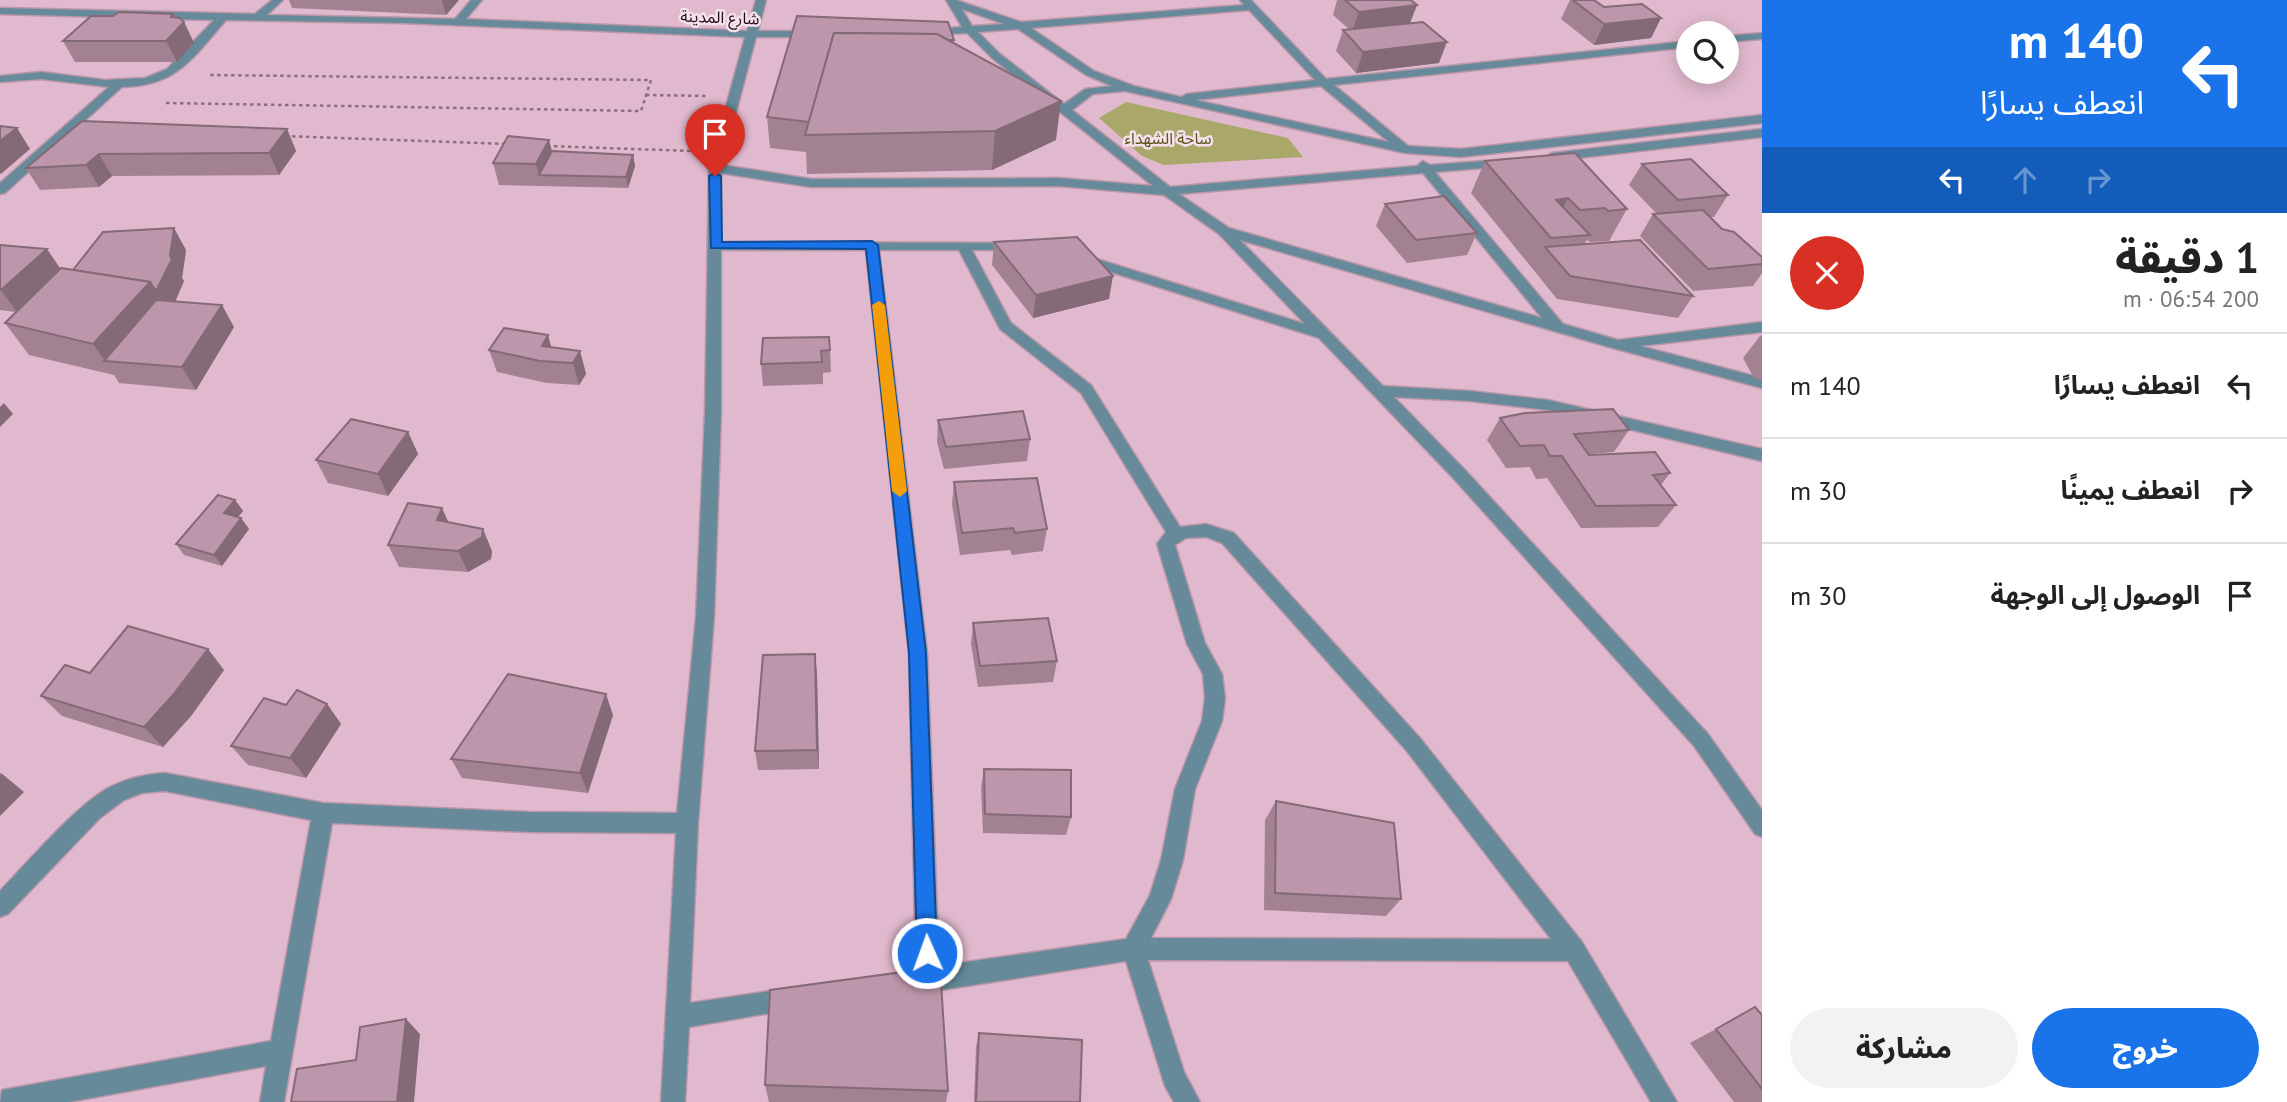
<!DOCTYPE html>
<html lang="ar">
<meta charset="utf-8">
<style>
:root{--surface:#fff;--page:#f2f2f2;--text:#222;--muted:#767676;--line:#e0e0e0;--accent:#1a73e8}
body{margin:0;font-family:"PT Sans","Noto Sans Arabic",sans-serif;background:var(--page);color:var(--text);direction:rtl;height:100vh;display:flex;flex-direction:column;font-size:26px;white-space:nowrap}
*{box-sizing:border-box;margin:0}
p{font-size:23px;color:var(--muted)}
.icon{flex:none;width:38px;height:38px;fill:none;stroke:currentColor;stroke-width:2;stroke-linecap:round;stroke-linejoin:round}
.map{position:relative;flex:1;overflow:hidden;direction:ltr}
.drawer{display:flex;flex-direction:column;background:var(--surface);width:525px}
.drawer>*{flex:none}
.top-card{background:#1a73e8;color:#fff;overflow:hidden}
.buttons{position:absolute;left:1676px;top:21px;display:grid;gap:14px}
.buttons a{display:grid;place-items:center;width:63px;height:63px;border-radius:50%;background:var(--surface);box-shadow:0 4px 18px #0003;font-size:35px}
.pin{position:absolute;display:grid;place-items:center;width:60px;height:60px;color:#fff;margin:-72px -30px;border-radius:50% 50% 50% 0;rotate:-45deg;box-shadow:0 0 7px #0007}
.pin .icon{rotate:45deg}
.me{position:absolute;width:77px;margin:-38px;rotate:358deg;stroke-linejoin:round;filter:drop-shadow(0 0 5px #0008)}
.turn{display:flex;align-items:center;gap:24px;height:147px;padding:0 28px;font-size:32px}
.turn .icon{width:91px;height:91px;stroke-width:2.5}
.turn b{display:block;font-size:49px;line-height:60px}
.lanes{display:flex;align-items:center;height:66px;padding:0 28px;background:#0003;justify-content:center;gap:35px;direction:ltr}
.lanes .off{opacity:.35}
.round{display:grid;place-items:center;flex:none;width:74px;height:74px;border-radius:37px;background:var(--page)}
.head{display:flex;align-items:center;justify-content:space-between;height:119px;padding:0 28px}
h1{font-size:42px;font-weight:800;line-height:52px}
.primary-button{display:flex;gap:14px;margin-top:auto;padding:14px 28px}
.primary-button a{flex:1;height:80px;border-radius:42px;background:var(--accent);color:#fff;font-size:28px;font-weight:800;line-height:80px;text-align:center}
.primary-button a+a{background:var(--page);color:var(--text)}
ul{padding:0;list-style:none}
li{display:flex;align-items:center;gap:21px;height:105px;padding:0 28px;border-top:2px solid var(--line)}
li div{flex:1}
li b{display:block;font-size:26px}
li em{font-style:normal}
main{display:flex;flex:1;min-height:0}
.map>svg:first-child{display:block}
</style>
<main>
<section class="drawer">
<div class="top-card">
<div class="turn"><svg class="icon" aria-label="left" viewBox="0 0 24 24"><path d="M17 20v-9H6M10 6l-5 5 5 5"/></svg><div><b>140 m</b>انعطف يسارًا</div></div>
<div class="lanes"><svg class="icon" aria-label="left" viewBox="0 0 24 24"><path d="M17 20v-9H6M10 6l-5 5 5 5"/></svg><svg class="icon off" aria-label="ahead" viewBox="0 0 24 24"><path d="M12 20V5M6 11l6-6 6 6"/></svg><svg class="icon off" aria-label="right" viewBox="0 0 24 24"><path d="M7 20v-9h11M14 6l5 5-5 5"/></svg></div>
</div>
<div class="head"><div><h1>1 دقيقة</h1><p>200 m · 06:54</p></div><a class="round" style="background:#d93025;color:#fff"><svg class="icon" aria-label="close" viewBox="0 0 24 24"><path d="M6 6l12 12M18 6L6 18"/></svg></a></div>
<ul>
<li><svg class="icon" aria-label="left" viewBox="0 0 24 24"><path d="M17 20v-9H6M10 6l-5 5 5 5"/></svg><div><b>انعطف يسارًا</b></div><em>140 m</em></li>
<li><svg class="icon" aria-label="right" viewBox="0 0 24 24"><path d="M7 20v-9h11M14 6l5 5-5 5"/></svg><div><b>انعطف يمينًا</b></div><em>30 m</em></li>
<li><svg class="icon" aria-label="arrive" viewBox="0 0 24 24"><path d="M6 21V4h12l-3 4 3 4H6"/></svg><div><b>الوصول إلى الوجهة</b></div><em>30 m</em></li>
</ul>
<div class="primary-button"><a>خروج</a><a>مشاركة</a></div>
</section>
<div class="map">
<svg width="1762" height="1102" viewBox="0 0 1762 1102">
<rect width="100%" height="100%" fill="#e1b9ce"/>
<path fill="#aaa76a" d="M 1126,102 L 1288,138 L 1303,157 L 1164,165 L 1142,156 L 1099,118 Z"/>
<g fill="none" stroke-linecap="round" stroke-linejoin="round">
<g stroke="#ba97a9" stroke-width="3">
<g id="minor">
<path d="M 272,0 L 283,0 L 267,15 L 455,19 L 471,0 L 482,0 L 466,19 L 747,31 L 756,0 L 766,0 L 758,31 L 815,31 L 820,34 L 815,37 L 756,37 L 722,165 L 811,179 L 1059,178 L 1153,186 L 992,58 L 967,33 L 923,35 L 923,31 L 927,30 L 962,27 L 946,0 L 956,0 L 1021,22 L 1244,5 L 1240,0 L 1251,0 L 1326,79 L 1689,41 L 1689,47 L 1334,85 L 1408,146 L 1461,149 L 1762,115 L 1762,123 L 1461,157 L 1405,153 L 1125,91 L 1093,94 L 1072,110 L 1170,187 L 1417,166 L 1423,161 L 1430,165 L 1511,159 L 1511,165 L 1507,166 L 1435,172 L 1563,324 L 1618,340 L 1762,322 L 1762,332 L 1640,346 L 1762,378 L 1762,388 L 1609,347 L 1240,240 L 1383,386 L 1470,391 L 1548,400 L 1762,449 L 1762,461 L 1548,410 L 1470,401 L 1394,397 L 1466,471 L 1708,734 L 1762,810 L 1762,837 L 1755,834 L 1694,746 L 1454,479 L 1319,338 L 1073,260 L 1071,257 L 1078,253 L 1305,324 L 1219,234 L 1164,195 L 1059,186 L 811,187 L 721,173 L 721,242 L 1021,243 L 1021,249 L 1016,250 L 972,250 L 1011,323 L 1091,385 L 1180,527 L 1206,524 L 1234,533 L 1420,738 L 1582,942 L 1677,1102 L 1651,1102 L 1568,961 L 1148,960 L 1184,1072 L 1200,1102 L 1174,1102 L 1165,1086 L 1126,961 L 928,992 L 919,993 L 911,989 L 907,981 L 911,973 L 916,971 L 909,653 L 866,250 L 721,250 L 721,412 L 714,617 L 698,823 L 690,1003 L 791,988 L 799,992 L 803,1000 L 799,1008 L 689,1027 L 685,1102 L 661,1102 L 676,833 L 529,832 L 332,823 L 284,1102 L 260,1102 L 266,1066 L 69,1102 L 0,1102 L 2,1090 L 271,1041 L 311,820 L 165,791 L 142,793 L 124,800 L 100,818 L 8,914 L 0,917 L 0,891 C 27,863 80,801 112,786 C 129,778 146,774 165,773 L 323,803 L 529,812 L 677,813 L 696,617 L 705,412 L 709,168 L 745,37 L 403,23 L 226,20 C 193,58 177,86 122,87 L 5,193 L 0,194 L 0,183 L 109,87 L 41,79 L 0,82 L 0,76 L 41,72 L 105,80 L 145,78 L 167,69 L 214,20 L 0,14 L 0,8 L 255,14 ZM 962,9 L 1004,24 L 972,26 ZM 1249,10 L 1315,80 L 1187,94 L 1181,97 L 1134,86 L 1094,71 L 1031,28 ZM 1018,29 L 1086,75 L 1112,86 L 1085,89 L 1064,104 L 1000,54 L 978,32 ZM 1321,86 L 1389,142 L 1195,100 ZM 1423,173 L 1542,318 L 1229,228 L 1179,194 ZM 879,250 L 959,250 L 1000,329 L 1081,393 L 1166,532 L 1157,544 L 1187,644 L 1203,674 L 1205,698 L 1202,721 L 1175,789 L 1161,860 L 1150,895 L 1126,939 L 939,966 L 927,653 ZM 1206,537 L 1222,543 L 1406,750 L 1551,939 L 1151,938 L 1171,899 L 1183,860 L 1195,789 L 1222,721 L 1225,698 L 1222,674 L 1205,643 L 1175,545 L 1186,538 Z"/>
<path d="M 1762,33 L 1762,39 L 1727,42 L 1727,36 Z"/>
<path d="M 1762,129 L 1762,137 L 1552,161 L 1546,157 L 1552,153 Z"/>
</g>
</g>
<g stroke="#8c6f7f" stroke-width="2.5" stroke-dasharray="3.5 3.5" stroke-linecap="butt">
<path d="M 646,95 L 708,96"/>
<path d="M 166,103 L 641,111 L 651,80 L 208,75"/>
<path d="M 285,136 L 507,144"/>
<path d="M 547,146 L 692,151"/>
</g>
<use href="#minor" fill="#668a99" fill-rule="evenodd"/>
</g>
<g fill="#a28192">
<path d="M 289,0 L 459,0 L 446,15 L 292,8 Z"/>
<path d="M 1337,0 L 1411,0 L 1410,23 L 1439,63 L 1356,73 L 1336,51 L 1343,30 L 1349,29 L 1333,15 Z"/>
<path d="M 1570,0 L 1594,0 L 1604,7 L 1661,18 L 1651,38 L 1594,45 L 1561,19 Z"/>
<path d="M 173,14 L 175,18 L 184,22 L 194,43 L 177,62 L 75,62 L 63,41 L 113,16 Z"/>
<path d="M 797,16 L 954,40 L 954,43 L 1056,140 L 992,170 L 807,174 L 806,152 L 770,148 L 767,117 Z"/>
<path d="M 82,121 L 287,129 L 296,151 L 279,175 L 112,176 L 99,187 L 40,190 L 26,168 Z"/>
<path d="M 552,151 L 633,155 L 635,166 L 628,188 L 499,185 L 493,163 Z"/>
<path d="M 1485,161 L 1627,209 L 1609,241 L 1590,242 L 1587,240 L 1584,244 L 1693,296 L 1678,318 L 1557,299 L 1471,193 Z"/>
<path d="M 1642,164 L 1728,195 L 1714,217 L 1710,217 L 1722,229 L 1762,257 L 1762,273 L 1753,286 L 1693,291 L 1640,236 L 1653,214 L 1657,214 L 1629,185 Z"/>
<path d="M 1385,204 L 1477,233 L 1467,255 L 1407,263 L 1376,226 Z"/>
<path d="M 994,242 L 1109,299 L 1033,318 L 992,265 Z"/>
<path d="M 0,245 L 60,268 L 73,270 L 186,250 L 182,278 L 184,281 L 175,301 L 234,327 L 196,390 L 119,383 L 114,375 L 29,355 L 5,323 L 16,312 L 0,310 Z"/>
<path d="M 548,335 L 551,347 L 580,351 L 586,374 L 579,385 L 547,383 L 497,372 L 489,350 Z"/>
<path d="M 1762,335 L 1762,380 L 1754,378 L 1743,358 L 1760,336 Z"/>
<path d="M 763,338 L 830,350 L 831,372 L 823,373 L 823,384 L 763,386 L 761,364 Z"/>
<path d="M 1500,418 L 1629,430 L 1614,452 L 1589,454 L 1670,473 L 1661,485 L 1676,505 L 1658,527 L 1581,528 L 1547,478 L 1536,479 L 1530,467 L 1506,468 L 1487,440 Z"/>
<path d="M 938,420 L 1030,439 L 1027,461 L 944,469 L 937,442 Z"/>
<path d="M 408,432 L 418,454 L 388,496 L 328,483 L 316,460 Z"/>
<path d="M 954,482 L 1047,529 L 1043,551 L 1012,555 L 1010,550 L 960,555 L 952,504 Z"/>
<path d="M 235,500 L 243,511 L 238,517 L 241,518 L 249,529 L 222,566 L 184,555 L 176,544 Z"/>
<path d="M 448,522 L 492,551 L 491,559 L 468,572 L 399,567 L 388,545 Z"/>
<path d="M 973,623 L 1057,661 L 1053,682 L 978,687 L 971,644 Z"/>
<path d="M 815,654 L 817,675 L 819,769 L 758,770 L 755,751 Z"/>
<path d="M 224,670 L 191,716 L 163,747 L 62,716 L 41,696 L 90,673 Z"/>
<path d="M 327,704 L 341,724 L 306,778 L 248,765 L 231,746 L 286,705 Z"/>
<path d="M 613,715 L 588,793 L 462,778 L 451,759 Z"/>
<path d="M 984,769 L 1071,817 L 1066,835 L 983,833 L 981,788 Z"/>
<path d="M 1276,801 L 1401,899 L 1386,916 L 1264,910 L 1265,820 Z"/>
<path d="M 1762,1015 L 1762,1102 L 1734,1102 L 1690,1043 L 1716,1029 Z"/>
<path d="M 979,1033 L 1080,1102 L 974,1102 L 976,1047 Z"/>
<path d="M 765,1085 L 948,1091 L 946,1102 L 769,1102 Z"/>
</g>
<g fill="#846977">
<path d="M 442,0 L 459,0 L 446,15 Z"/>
<path d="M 1417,5 L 1409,26 L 1352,32 L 1359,12 Z"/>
<path d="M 173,14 L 180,27 L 184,22 L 194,43 L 177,62 L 166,41 L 171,17 Z"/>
<path d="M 1661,18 L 1651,38 L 1594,45 L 1604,24 Z"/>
<path d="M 1447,42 L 1439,63 L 1356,73 L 1363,52 Z"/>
<path d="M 1061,101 L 1056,140 L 992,170 L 995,131 Z"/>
<path d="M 17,128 L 30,149 L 1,174 L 0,173 L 0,141 Z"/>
<path d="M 287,129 L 296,151 L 279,175 L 269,153 Z"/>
<path d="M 549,140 L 555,162 L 539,175 L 542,186 L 536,164 Z"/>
<path d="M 99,154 L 112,176 L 99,187 L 86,165 Z"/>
<path d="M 633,155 L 635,166 L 628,188 L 626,177 Z"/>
<path d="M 1568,198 L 1551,229 L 1556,200 Z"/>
<path d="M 174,228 L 186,250 L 182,278 L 184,281 L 170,314 L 105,361 L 93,344 L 170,256 Z"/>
<path d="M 47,249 L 62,271 L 17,312 L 1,290 Z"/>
<path d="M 1113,276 L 1109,299 L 1033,318 L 1036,295 Z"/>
<path d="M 222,305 L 234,327 L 196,390 L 182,367 Z"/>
<path d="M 548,335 L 554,358 L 542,346 Z"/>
<path d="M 580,351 L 586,374 L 579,385 L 573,363 Z"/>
<path d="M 4,403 L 13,414 L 0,427 L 0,407 Z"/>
<path d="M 408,432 L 418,454 L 388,496 L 378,474 Z"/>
<path d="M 235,500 L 243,511 L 232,524 L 224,513 Z"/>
<path d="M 442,508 L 452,530 L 437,520 Z"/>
<path d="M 241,518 L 249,529 L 222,566 L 214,555 Z"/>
<path d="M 483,529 L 492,551 L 491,559 L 468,572 L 458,551 Z"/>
<path d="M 208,649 L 224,670 L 191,716 L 163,747 L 144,727 Z"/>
<path d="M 815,654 L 817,675 L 819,769 L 817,750 Z"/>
<path d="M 606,694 L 613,715 L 588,793 L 580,773 Z"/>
<path d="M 327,704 L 341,724 L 306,778 L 290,758 Z"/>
<path d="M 1,773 L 24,792 L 0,816 L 0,774 Z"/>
<path d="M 406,1019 L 420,1034 L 414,1102 L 397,1102 Z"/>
</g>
<g fill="#bc96aa" stroke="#846977" stroke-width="2">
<path d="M 1345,0 L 1411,0 L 1417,5 L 1359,12 Z"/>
<path d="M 1573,0 L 1594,0 L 1604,7 L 1642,4 L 1661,18 L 1604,24 Z"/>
<path d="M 119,12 L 173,14 L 171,17 L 180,18 L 184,22 L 166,41 L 63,41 L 91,16 L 113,16 Z"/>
<path d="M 797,16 L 948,22 L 954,40 L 948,40 L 937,34 L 834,33 L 809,122 L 767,117 Z"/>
<path d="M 1423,22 L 1447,42 L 1363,52 L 1343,30 Z"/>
<path d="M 834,33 L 937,34 L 1061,101 L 995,131 L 805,135 Z"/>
<path d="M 82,121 L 287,129 L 269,153 L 99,154 L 86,165 L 26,168 Z"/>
<path d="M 0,126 L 17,128 L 0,141 Z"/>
<path d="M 508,136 L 549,140 L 536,164 L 493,163 Z"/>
<path d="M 552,151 L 633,155 L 626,177 L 539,175 Z"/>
<path d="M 1575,153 L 1627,209 L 1608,211 L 1605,208 L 1580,210 L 1568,198 L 1556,200 L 1590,235 L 1551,238 L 1485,161 Z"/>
<path d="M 1691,159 L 1728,195 L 1678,200 L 1642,164 Z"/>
<path d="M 1444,196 L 1477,233 L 1416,240 L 1385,204 Z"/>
<path d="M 1703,210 L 1722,229 L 1734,232 L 1762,257 L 1762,264 L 1708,269 L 1653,214 Z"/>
<path d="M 174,228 L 170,256 L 172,259 L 156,291 L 150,282 L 73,270 L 103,232 Z"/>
<path d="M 1077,237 L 1113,276 L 1036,295 L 994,242 Z"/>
<path d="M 1640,240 L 1693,296 L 1570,276 L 1545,247 Z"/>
<path d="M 0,245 L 47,249 L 1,290 L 0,289 Z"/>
<path d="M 61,268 L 150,282 L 93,344 L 5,323 Z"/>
<path d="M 156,300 L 222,305 L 182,367 L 104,361 Z"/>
<path d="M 504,328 L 548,335 L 542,346 L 580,351 L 573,363 L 540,361 L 489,350 Z"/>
<path d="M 829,337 L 830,350 L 821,351 L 822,362 L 761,364 L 763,338 Z"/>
<path d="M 1613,409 L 1629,430 L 1574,434 L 1589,455 L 1655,452 L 1670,473 L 1653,475 L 1676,505 L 1596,506 L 1562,456 L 1550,456 L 1544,445 L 1520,446 L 1500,418 L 1525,413 Z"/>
<path d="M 1023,411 L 1030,439 L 946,447 L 938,420 Z"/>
<path d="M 351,419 L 408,432 L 378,474 L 316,460 Z"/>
<path d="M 1037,478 L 1047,529 L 1015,533 L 1013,528 L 962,533 L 954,482 Z"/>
<path d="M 218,495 L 235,500 L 224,513 L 241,518 L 214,555 L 176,544 Z"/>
<path d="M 408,503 L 442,508 L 437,520 L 483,529 L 482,537 L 458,551 L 388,545 Z"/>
<path d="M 1048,618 L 1057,661 L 980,666 L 973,623 Z"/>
<path d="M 128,626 L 208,649 L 173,695 L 144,727 L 41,696 L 65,665 L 90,673 Z"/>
<path d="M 815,654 L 817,750 L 755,751 L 763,655 Z"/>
<path d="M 508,674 L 606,694 L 580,773 L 451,759 Z"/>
<path d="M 297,690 L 327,704 L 290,758 L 231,746 L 264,698 L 286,705 Z"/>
<path d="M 984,769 L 1071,770 L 1071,817 L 985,814 Z"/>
<path d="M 1276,801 L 1394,823 L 1401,899 L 1275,893 Z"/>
<path d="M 940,967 L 948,1091 L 765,1085 L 770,990 Z"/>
<path d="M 1755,1007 L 1762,1015 L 1762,1089 L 1716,1029 Z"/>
<path d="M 406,1019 L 397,1102 L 291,1102 L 297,1069 L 356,1060 L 360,1027 Z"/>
<path d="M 979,1033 L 1082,1040 L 1080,1102 L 976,1102 Z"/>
</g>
<path fill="#1a73e8" stroke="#114b97" stroke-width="2" d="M 715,173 L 721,176 L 722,242 L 872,241 L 878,245 L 926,653 L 937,953 L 934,960 L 927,963 L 920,960 L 917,953 L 909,653 L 866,249 L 711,248 L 709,176 Z"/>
<path fill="#f59e0b" d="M 879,301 L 885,305 L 907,491 L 900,497 L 892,491 L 872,305 Z"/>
<g text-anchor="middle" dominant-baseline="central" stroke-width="5" stroke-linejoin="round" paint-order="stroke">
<g font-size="16" fill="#1c0e16" stroke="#f5e0eb">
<text transform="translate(720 17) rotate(2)">شارع المدينة</text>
</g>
<g font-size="16" fill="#585418" stroke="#f5e0eb">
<text x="1168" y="138">ساحة الشهداء</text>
</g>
</g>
</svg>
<div class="buttons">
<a><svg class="icon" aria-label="search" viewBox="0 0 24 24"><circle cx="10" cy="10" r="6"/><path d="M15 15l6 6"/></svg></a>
</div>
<div class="pin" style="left:715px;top:176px;background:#d93025"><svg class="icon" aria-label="arrive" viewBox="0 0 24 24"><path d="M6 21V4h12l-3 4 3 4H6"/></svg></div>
<svg class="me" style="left:927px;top:953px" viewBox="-20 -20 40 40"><circle r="17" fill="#1a73e8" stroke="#fff" stroke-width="3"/><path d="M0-11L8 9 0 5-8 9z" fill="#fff"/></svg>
</div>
</main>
